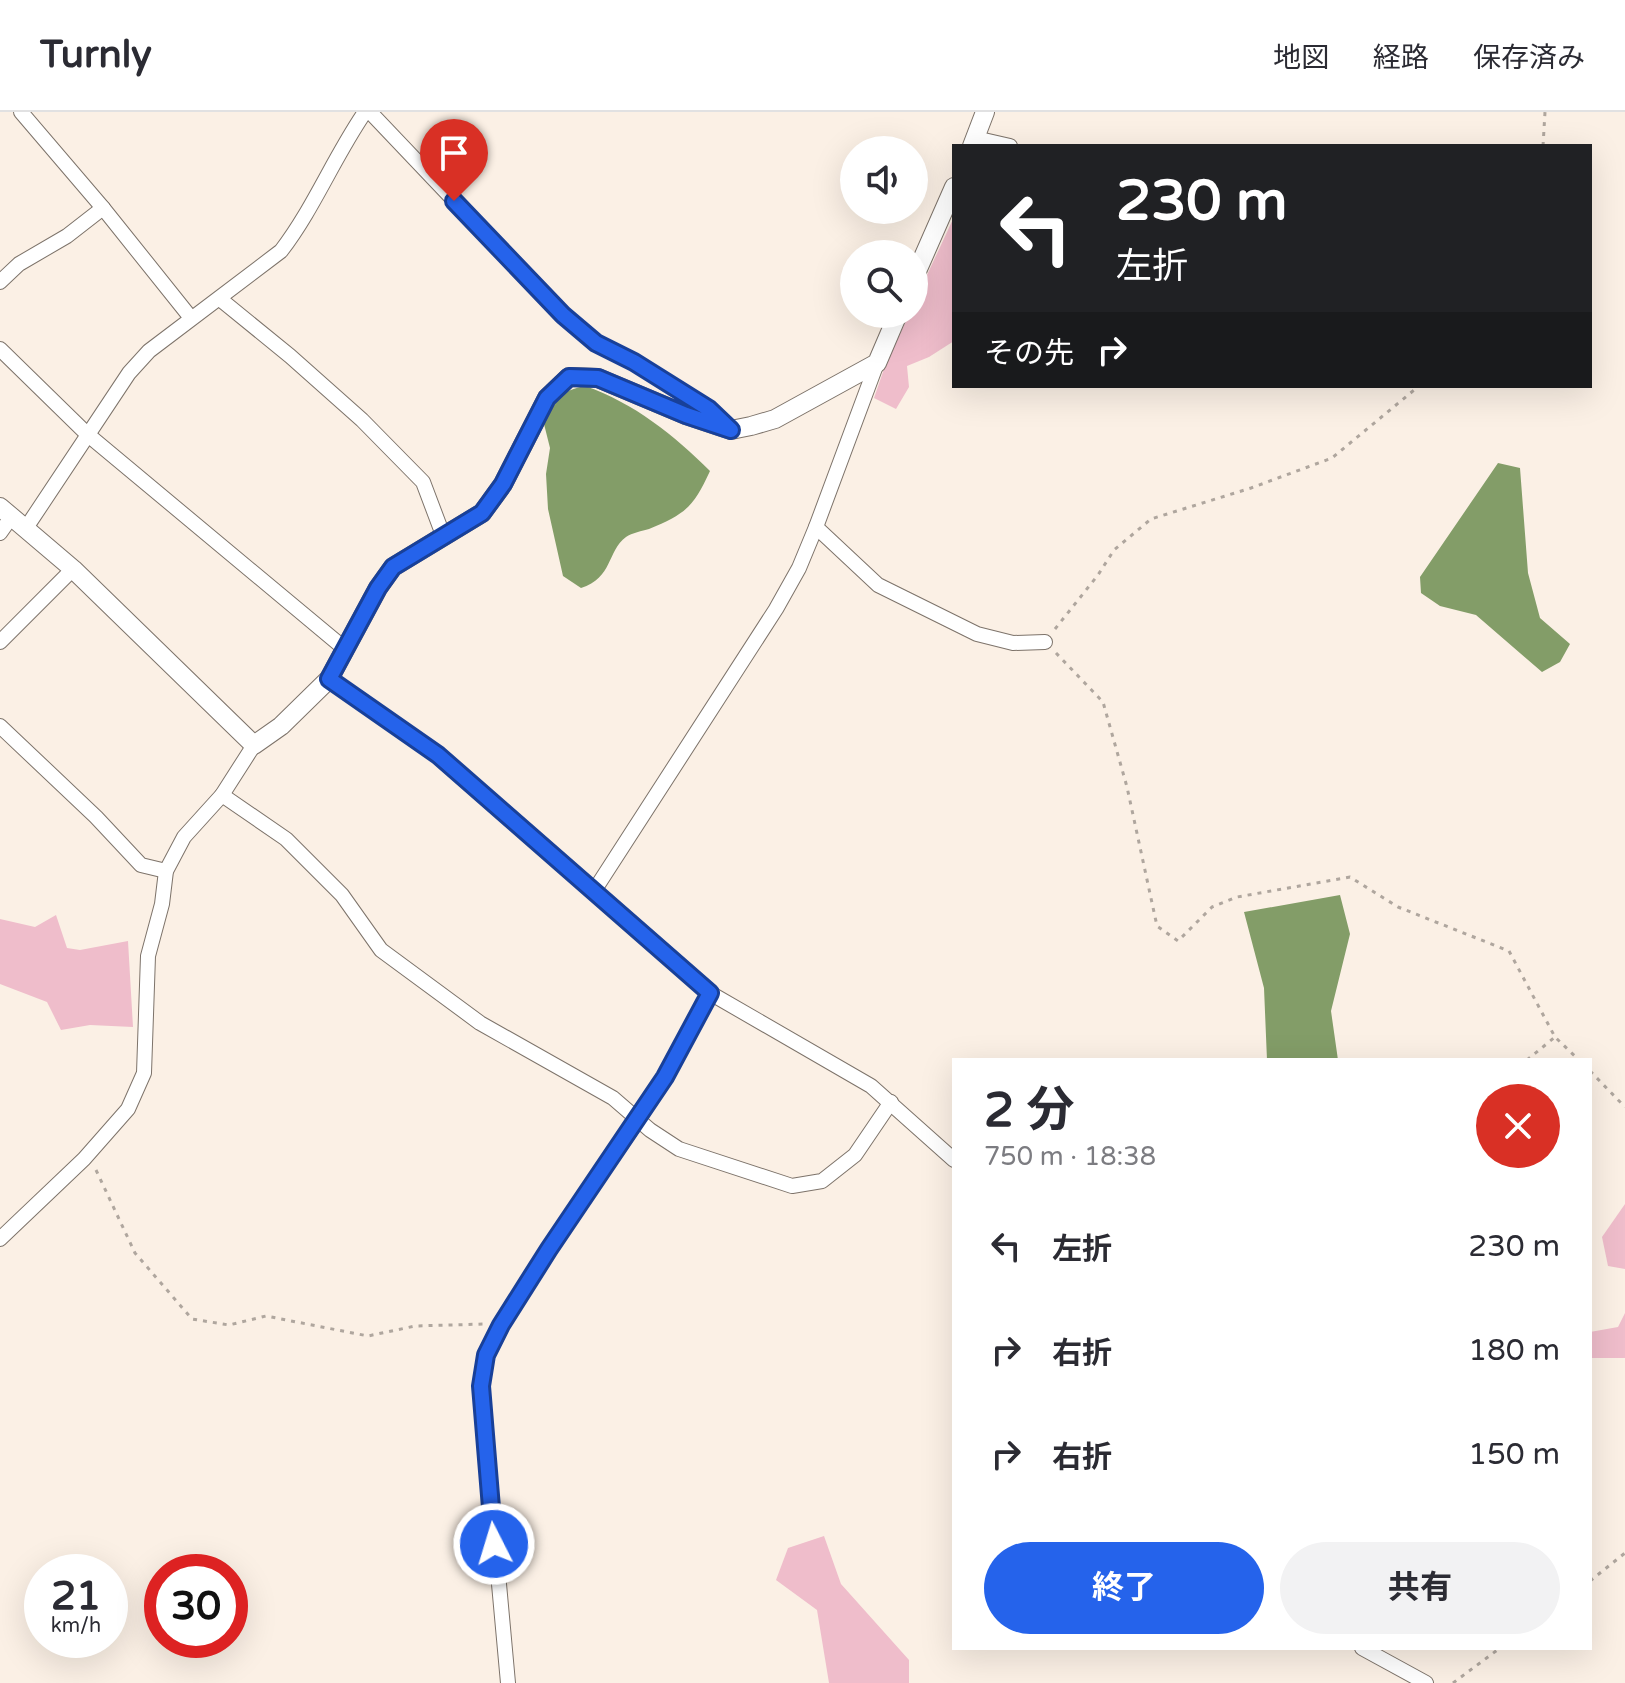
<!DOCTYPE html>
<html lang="ja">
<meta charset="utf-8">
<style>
:root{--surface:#fff;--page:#f2f2f3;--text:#2b2b33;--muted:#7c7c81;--line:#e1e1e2;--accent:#2563eb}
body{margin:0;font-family:"Varela Round","Noto Sans JP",sans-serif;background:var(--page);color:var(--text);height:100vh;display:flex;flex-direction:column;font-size:30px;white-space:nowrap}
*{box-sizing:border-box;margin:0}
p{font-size:26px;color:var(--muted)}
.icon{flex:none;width:44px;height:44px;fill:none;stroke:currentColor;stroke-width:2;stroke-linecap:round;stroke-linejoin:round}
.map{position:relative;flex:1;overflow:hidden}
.details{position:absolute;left:952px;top:946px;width:640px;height:592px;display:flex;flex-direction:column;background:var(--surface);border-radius:0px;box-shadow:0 8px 32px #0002}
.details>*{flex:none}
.guide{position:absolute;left:952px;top:32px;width:640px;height:244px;border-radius:0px;box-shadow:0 8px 32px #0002;background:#202124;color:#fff;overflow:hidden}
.fabs{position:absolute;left:840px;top:24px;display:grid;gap:16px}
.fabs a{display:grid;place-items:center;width:88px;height:88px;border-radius:50%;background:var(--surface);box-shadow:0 8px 32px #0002;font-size:40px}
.speed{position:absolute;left:24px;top:1442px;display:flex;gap:16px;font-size:40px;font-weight:700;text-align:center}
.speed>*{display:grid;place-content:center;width:104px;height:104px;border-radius:50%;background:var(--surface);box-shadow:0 8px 32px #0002;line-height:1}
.speed small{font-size:20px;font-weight:400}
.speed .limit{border:12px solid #d22;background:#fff;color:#111}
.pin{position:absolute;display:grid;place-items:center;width:68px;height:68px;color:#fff;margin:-82px -34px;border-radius:50% 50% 50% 0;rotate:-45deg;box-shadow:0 0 8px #0007}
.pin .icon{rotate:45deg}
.me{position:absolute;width:88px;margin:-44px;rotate:355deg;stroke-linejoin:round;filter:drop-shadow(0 0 6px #0008)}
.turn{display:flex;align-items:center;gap:28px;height:168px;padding:0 32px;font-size:36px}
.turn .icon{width:104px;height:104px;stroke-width:2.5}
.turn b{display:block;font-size:56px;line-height:68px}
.then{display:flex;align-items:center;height:76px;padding:0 32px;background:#0003;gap:16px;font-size:30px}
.round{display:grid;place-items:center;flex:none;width:84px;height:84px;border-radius:42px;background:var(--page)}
.summary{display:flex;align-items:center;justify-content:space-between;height:136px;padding:0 32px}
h1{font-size:48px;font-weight:700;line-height:60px}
.cta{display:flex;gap:16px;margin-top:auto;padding:16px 32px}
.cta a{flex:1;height:92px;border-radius:48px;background:var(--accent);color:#fff;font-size:32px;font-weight:700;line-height:92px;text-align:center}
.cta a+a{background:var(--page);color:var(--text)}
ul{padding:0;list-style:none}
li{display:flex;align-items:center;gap:24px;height:104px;padding:0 32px}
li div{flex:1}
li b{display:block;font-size:30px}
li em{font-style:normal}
header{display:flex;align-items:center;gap:48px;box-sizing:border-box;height:112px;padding:0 40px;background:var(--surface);border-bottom:2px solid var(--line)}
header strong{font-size:38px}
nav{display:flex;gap:44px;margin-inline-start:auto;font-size:28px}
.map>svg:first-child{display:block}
</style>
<header>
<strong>Turnly</strong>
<nav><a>地図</a><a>経路</a><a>保存済み</a></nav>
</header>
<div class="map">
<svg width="1625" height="1571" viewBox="0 0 1625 1571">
<rect width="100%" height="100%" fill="#fbf0e5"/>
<g fill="#efbdcb">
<path d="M 954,105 L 954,229 L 929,245 L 907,254 L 909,275 L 896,297 L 874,286 L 884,257 L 909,202 L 914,202 L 914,191 Z"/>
<path d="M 56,803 L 67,836 L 80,838 L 128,829 L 133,915 L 90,913 L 61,918 L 47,890 L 0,872 L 0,807 L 35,815 Z"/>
<path d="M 1625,1092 L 1625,1157 L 1608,1154 L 1602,1125 Z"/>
<path d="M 1625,1201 L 1625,1246 L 1590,1246 L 1590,1220 L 1618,1215 Z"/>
<path d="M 824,1424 L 841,1472 L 909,1548 L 909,1571 L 829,1571 L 817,1498 L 776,1468 L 788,1436 Z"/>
</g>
<g fill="#839d68">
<path d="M 585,274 C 634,291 674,323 710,359 C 694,394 686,402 649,417 C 642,419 632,421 626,425 C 607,439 613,466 581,476 L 563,464 L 548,397 L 546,362 L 550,336 L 544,312 C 556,289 558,279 585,274 Z"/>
<path d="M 1498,351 L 1520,356 L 1528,461 L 1540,506 L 1570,532 L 1560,550 L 1542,560 L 1476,503 L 1440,494 L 1421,481 L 1420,465 Z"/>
<path d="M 1340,783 L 1350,822 L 1331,899 L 1338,948 L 1267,948 L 1264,876 L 1244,800 Z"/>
</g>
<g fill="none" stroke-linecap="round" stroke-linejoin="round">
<g stroke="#7d736a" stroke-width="16">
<g id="minor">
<path d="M 21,0 L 103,96 L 191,206"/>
<path d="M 370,0 L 563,203 L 596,231 L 634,250 L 709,297 L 728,315"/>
<path d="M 975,26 L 1010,34"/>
<path d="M 0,170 L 19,152 L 67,124 L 103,96"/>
<path d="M 220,187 L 290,244 L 362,308 L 423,370 L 443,423"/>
<path d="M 0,237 L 87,322 L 345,537"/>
<path d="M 816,415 L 878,473 L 977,522 L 1013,531 L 1045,530"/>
<path d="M 26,416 L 129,261 L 149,239 L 281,139 C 314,96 334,45 365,0"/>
<path d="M 0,421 L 12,404"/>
<path d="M 0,530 L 73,457"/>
<path d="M 329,567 L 438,643 L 710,881 L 871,974 L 954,1048"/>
<path d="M 0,614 L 96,705 L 141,753 L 166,759"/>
<path d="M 222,683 L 286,727 L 342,783 L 381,838 L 480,911 L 613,986 L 650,1018 L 679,1037 L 792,1074 L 822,1069 L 855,1043 L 891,990"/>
<path d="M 594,779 L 776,497 L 799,456 L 816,415 L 877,251"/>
<path d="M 0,1127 L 84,1047 L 128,997 L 144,961 L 148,844 L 162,792 L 166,759 L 184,725 L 222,683 L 254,633"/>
<path d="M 1362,1536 L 1426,1571"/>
<path d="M 508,1571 L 481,1274 L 486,1243 L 501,1213 L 549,1137 L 638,1008 L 665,965 L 710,881"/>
</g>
</g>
<g stroke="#7d736a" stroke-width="20">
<g id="tertiary">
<path d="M 972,34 L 985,0"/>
<path d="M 914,166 L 954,75"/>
<path d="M 0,395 L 73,457 L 254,633 L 281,614 L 329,567 L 378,476 L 393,455 L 482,401 L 503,372 L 547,286 L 569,265 L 598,266 L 686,303 L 731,318 L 751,314 L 775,307 L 877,251 L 898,202"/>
</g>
</g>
<g stroke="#afa69e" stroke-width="3" stroke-dasharray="4 6" stroke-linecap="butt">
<path d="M 1543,34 L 1545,0"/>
<path d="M 1055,517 L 1098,463 L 1114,438 L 1151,407 L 1251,376 L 1332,346 L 1419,274"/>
<path d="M 1056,541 L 1103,590 L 1127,675 L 1157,814 L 1178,829 L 1212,795 L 1237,785 L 1350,765 L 1398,795 L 1509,839 L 1555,925 L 1579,948"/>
<path d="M 1527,948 L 1555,925"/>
<path d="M 1590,959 L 1625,995"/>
<path d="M 96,1058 L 135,1141 L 192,1207 L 229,1213 L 266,1204 L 368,1224 L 415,1214 L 485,1212"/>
<path d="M 1590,1469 L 1625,1441"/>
<path d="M 1453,1571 L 1500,1536"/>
</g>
<use href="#minor" stroke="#fff" stroke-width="14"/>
<use href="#tertiary" stroke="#fff" stroke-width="18"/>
</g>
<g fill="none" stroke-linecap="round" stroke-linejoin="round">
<g stroke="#184099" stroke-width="20">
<path id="route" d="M 454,89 L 563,203 L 596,231 L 634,250 L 709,297 L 731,318 L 686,303 L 598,266 L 569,265 L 547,286 L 503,372 L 482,401 L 393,455 L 378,476 L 329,567 L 438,643 L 710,881 L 665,965 L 549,1137 L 501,1213 L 486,1243 L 481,1274 L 494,1432"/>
</g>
<use href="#route" stroke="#2563eb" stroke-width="14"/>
</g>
</svg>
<div class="fabs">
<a><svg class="icon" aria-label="sound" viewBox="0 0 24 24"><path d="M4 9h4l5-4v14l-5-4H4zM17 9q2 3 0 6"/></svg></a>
<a><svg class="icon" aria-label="search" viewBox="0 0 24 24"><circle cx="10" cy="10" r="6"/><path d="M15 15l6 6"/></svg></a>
</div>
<div class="speed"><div>21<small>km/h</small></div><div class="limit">30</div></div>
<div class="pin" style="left:454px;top:89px;background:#d93025"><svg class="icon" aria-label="arrive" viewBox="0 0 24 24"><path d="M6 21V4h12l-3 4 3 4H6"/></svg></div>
<svg class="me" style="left:494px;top:1432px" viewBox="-20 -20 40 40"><circle r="17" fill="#2563eb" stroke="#fff" stroke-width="3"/><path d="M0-11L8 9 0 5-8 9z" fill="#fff"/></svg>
<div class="guide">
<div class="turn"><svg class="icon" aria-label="left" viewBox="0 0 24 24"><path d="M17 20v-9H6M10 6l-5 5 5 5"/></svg><div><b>230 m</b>左折</div></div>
<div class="then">その先<svg class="icon" aria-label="right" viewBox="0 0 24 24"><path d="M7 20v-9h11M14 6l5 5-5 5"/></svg></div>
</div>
<section class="details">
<div class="summary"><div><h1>2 分</h1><p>750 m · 18:38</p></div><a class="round" style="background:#d93025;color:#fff"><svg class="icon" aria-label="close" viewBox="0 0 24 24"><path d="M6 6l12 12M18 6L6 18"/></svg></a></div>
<ul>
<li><svg class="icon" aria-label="left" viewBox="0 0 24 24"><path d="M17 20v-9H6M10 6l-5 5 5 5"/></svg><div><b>左折</b></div><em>230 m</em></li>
<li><svg class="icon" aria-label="right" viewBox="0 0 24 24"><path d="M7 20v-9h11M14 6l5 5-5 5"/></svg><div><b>右折</b></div><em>180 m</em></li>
<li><svg class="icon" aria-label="right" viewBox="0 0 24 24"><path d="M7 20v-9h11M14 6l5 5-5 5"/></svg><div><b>右折</b></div><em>150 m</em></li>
</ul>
<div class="cta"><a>終了</a><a>共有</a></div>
</section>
</div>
